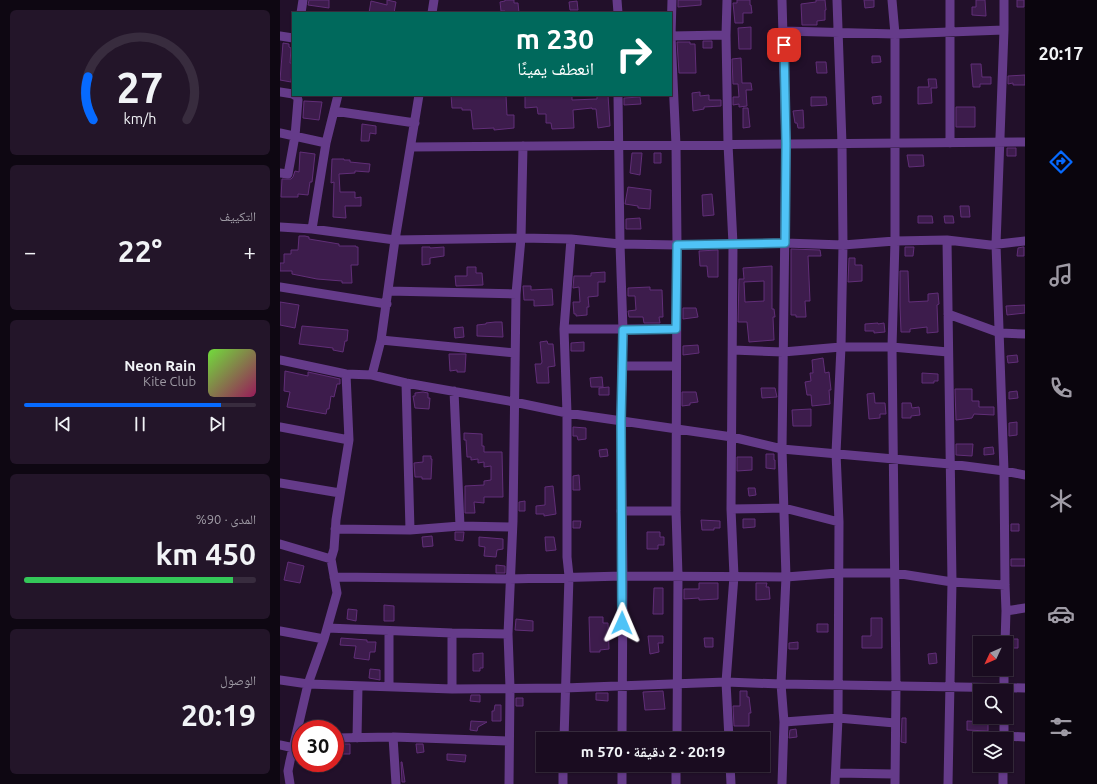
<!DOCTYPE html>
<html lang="ar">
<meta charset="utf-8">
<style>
:root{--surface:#1a0c20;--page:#231529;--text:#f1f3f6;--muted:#9f9ba5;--line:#382c3e;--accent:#066aff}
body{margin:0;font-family:Ubuntu,"Noto Naskh Arabic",sans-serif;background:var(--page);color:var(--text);direction:rtl;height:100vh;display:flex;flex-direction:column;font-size:15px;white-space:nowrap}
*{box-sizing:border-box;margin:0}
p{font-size:13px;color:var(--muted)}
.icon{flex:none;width:22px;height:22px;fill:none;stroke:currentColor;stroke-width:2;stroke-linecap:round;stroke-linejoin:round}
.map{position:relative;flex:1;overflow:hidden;direction:ltr}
.details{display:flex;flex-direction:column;gap:10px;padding:10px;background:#0e0712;width:280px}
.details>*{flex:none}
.top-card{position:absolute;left:12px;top:12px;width:380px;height:84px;border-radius:0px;box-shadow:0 1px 3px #0004,0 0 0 1px var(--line);direction:rtl;background:#00695c;color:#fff;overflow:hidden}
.needle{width:26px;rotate:226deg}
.tools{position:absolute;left:693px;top:636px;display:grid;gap:8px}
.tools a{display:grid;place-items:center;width:40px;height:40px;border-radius:0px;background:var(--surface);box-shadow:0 1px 3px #0004,0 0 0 1px var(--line);font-size:20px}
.speed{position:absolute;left:12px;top:720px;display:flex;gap:8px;font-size:20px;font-weight:700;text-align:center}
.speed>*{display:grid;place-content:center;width:52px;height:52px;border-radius:50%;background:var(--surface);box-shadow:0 1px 3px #0004,0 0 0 1px var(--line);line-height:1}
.speed .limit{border:6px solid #d22;background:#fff;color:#111}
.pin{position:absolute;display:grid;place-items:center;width:34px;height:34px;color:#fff;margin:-17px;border-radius:8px;box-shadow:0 2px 6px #0006}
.me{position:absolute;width:44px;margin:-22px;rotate:1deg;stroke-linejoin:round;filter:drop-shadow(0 0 3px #0008)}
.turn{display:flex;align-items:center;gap:14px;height:84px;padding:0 12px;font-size:18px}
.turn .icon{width:52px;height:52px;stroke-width:2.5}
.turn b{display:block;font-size:28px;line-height:34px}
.big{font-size:30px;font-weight:700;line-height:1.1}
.details .widget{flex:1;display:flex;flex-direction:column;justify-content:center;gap:6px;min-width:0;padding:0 14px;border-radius:6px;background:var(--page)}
.details .dial{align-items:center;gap:0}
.dial svg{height:104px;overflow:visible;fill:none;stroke:var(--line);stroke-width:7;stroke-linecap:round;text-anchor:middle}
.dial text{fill:var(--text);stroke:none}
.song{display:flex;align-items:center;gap:12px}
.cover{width:48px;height:48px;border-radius:6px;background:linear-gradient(135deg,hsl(100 70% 55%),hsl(330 70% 35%))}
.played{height:4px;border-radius:2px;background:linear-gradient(90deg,var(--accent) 85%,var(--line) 85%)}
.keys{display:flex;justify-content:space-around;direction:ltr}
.heat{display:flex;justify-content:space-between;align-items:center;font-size:22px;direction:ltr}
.charge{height:6px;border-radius:3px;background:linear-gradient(90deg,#34c759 90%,var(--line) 0)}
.trip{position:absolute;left:256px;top:732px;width:234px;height:40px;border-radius:0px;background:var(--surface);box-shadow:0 1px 3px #0004,0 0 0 1px var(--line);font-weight:700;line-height:40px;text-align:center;direction:rtl}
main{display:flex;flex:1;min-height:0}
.tab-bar{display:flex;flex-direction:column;width:72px;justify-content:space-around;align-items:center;background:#0a050d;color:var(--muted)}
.tab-bar .icon{width:28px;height:28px}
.tab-bar .current{color:var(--accent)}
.tab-bar b{font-size:18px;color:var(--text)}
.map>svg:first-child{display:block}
.building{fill:#3d1c4c;stroke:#612e78;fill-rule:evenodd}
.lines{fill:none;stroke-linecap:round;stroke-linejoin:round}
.minor{stroke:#653b8a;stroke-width:9}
.route-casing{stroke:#337fa1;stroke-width:10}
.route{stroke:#4fc3f7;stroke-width:7}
</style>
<main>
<nav class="tab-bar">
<b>20:17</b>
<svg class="icon current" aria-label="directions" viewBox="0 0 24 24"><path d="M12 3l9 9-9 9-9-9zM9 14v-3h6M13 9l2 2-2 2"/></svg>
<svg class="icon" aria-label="music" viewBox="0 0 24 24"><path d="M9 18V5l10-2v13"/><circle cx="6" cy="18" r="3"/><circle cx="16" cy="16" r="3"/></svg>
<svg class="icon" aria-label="phone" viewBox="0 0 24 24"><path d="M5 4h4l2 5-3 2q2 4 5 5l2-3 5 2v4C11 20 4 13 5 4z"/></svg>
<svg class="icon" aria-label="climate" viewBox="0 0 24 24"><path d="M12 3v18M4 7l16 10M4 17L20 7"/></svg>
<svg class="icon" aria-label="car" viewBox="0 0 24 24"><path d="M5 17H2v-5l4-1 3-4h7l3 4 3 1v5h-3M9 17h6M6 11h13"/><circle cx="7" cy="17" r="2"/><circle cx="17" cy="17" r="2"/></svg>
<svg class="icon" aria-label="filters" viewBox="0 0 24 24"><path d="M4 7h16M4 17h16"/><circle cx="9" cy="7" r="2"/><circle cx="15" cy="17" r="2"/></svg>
</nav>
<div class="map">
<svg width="745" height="784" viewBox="0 0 745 784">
<rect width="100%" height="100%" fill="#22102a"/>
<path class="building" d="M29 0H49V8L28 5Z
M107 0 116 2 114 13H89L91 1 107 5Z
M225 0H234V3H238L239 13H226L225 11H221L220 2 225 1Z
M398 0H421V5L398 7Z
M457 0H470V5H471L472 13H463V23H455L453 3H457Z
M536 0H545L546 10H545V20L537 21V25H522L521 4 536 2Z
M584 0H594V7L585 8Z
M696 0H705L706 16 692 15V7H696Z
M737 0H744V7H737Z
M297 1 298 10H290L289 2Z
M471 27V49H459L458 28Z
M423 41H432V48H423Z
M397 42H410V44H415L416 73H399Z
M3 43 9 44V47L11 48 10 63H13L11 82 0 80Z
M592 56H600L601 62 592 63Z
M461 58 462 83H471L472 90H466L467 106 459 107V104L453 105V97H459L458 84H453L452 59Z
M536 62H546L547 73H537Z
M691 64H701L702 77H711V84H700V87H693Z
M745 75V85H733V83L728 84V76Z
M648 79H656L657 88H651L652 103 638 104V87H649Z
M420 92V96L429 95V100H441V106L424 107V109L413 111 412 93Z
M171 95H226L227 115H234V128L214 130V128L193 129 191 110H182V108H172Z
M245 95H292V100L317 99V95H328L330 126 318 128 316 109H312V108L293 110 294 128 272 129 271 123H266V114H258L257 107 245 108Z
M601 96V103L593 104 592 97Z
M360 97 361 104 344 105V98Z
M531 97H546L547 105 531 106Z
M24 101 42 102 39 120 23 118Z
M676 107H695V127H676Z
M463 108H468L470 127 463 128Z
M523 110 524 128H518L517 123H515L513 111Z
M82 124 96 126V134L90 133 89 141H81Z
M727 148H736V156H727Z
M20 152 35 154 32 182H30L28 195 18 194V197H1L2 179H11L13 177 15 171 19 172Z
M352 153H362L360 175 350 173Z
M374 153H381V163H374Z
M627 155H643L644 166 629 167Z
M52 159H64V160H70V162L90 164 89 172 75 171V173L59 174 60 192H75V198L81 197V206H65L66 218 53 217 54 182 51 183Z
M348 187 371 190 370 209 358 208V206L345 204Z
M432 194 434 215 423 216 422 195Z
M680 206H689L690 217H681Z
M638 216H652L653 223H638Z
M664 216H673L674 223H665Z
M360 218 361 229H346V219Z
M19 236H25L29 237V239L59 244V246H76V247H78V265H71L72 283H62V281L37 279 12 274V271H0V263H4V254H11V250H18Z
M142 247H150V248L164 247V256L150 258V264L142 265Z
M625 247H634L633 256H625Z
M743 247H744V256H737L738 248Z
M511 249 540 250 541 256H528L530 301H525L526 317H516V315H511Z
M438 250V277H428L427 266H420L419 251Z
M569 258H575V265H582V281L568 282Z
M492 266V309H494L495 317H493L494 340 469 342 467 322H458L459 279H464L463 268ZM484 281V301L465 302 464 282Z
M187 267H196V273H202L203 285 176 286 175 276H187Z
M620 271H628L629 302 648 301V294L658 293 659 304 657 305 658 332 647 333V327L630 329V332H621L620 306Z
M325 272V282H318V296L308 297 309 307H307V315L296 316V314H294L293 302H300L299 287 293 288 294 276H311V273Z
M243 286H251V290L272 289 273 305 254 306V300H244Z
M370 287V290H382L383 317H379L380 323H364L363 317H349L348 311 356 310 355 296H348V288Z
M0 302 19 305 15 328 0 325Z
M745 305V313L727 315 726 306Z
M403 308H416L418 317 403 319Z
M215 322H222L223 337 197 336V325L206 324V323Z
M598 323V324L604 323 605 332 594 333V331H585V324Z
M22 326 68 330 67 341H65L63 352 53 350V348L19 344Z
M183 327 184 337 175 338 174 328Z
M267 341 268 344H273L275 366 268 367 269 383H257L255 364H261L262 362 260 342Z
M304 342V351H291V343Z
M418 345 419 353 403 355V346Z
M169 354H186L185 372H177V370L170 371Z
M737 355 738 362 728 363 727 356Z
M543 358 545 373 549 372 551 390H549L550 404 532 406 531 395H527L525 382 531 381 530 373H533L532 360Z
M5 371 28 376V372L60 379V384H57L54 397 51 396 49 409H47L46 414 7 407 10 392 4 391Z
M642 373 658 374V381H654V383H642Z
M322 377 323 387H311L310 378Z
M329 387V395H319V388Z
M481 388H495L497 397 482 398Z
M675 389H692V401H699V407H714V415L694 414 692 418 676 420Z
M737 391 738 398 729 399V392Z
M143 392 148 393V398H150L149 409 135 408 133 396H135V393Z
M402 392H416L418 402 410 403V405L402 406Z
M594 393 595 403H605L606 414H600V418L589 419 587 394Z
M622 403H631L632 408 639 407 640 415 631 416V418H622Z
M531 409V426H513L512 410Z
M737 422V435L729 436V423Z
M293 427 306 428V439L298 440 297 436H293Z
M184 433 202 434V446H204V452H222L223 497H204V503L194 502 195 513H185V486L204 485V481L211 480V466L204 467V462L198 463V459L191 460V457H187L186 440H184Z
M676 444H693L692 456 676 455Z
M713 447 714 454 704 455V448Z
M327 449 328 456 320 457 319 450Z
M486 454H494V460H495V469L486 468Z
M143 456H151V459H152L151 479H142V477H135L134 463 143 462Z
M457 457H472V470L457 471Z
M299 475 300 490H293V476Z
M273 486 276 514 264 516V514H256V506L265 505V487Z
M468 488H475L476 495 469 496Z
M245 501V511H239V502Z
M463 519H475V527L463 528Z
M421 520 440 521V528H434V530H422Z
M293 521H301L300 528H293Z
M731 524H739V531H731Z
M175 532H184L183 541 175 540Z
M367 532H380V537H384V545H378V549H367Z
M152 536 153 546 143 547 142 537Z
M199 537 223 539V549L217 550 216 557 204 556 205 547 199 546Z
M265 537H274L276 550 266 551Z
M731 559H745V566H731Z
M8 562 24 566 20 583 4 580Z
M216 565 225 566V573H216Z
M419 583H438V599L419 600V598L404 599V589H419Z
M476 583H487L486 587H489L490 599 476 600Z
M374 588H383V614H373Z
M104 605 114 606V621H104Z
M68 609 77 610 76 621 67 619Z
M309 617H323V623H328L329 649 320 650V652H310Z
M591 618H602V648H582V636H591Z
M236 619 253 621V631L235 630Z
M537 624H548V632H537Z
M368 636H383V643H378L379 652 370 654Z
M61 638 87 640V642H96L95 652H90L89 660 74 658 76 646 60 645Z
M424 638H433V647H425Z
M731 639H738V648H729Z
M518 642V649H509V643Z
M203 653V668H200V671H193V654Z
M656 653 657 663 649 664 648 654Z
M90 669 100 670V680L89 678Z
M383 691 385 709 365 710 363 692Z
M460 691H467V697H469L471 713H469V726H454L453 706H460Z
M316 693H328V701L316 700Z
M191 695H200V702L190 701Z
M236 698H243V706H236Z
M215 705H221V721H212V711H214Z
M622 718H626V743L621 742Z
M191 721 207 722 198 727 197 731 190 730Z
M687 721 708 722V731L687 730Z
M516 729 517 737 509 738 510 730Z
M58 744H70V754H62V749H58Z
M136 744H143L144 752 137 753Z
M167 754 186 755 185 762 167 760Z
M121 762H122L125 782H122Z"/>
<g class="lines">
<path class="minor" d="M337 0 338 13
M392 0 391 36 396 145 397 245 396 511 398 576 397 739
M447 0 446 35 448 144 453 244 451 509 454 576 446 682 449 739
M502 0 506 144 502 449 506 577 501 684 504 722 502 784
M612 0 615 34V241L612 347 616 686 615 784
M724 0V30L716 244 724 471 725 585 726 611 725 643
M21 13 23 0
M152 13 154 0
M503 31 615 34 724 30
M0 36 13 38
M391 36 446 35
M0 92 13 94
M338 95 340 244 343 330 341 421 343 576 342 739
M54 111 135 123
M0 133 46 143
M670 143V0
M131 147 745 142
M0 173 8 174 15 136 18 100 17 96 14 95
M0 227 32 229 115 240 241 238 291 239 340 244 397 245 505 243 563 245 615 241 667 240 710 245 745 241
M32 229 46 143 58 95
M667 240 672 582 668 784
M0 287 107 304
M108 291 236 294
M668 314 720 333 745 334
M284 329H396
M101 340 235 353
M453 350 503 352 561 347H612L668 352
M0 360 66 374 92 375 126 383 234 402 287 413 452 437 502 449 670 464 724 471 745 475
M342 366H396
M92 375 101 340 115 240 139 95
M126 383 130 530
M174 391 180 526
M0 427 69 440
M0 483 60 493
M451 509 504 508 559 522
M341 511H396
M55 529 130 530 180 526 232 527
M0 544 51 559
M54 577 230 579 343 576 506 577 558 573H615L672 582 725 585
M726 611 745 608
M47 628 172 633 228 634
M0 631 44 639
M172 633V689
M0 680 28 684 172 689 284 688 446 682 501 684 745 688
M109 686V631
M724 691V669
M504 722 558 718 615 723
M724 736 745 737
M113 737 116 784
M55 738 113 737 228 741
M77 738 78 686
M284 739 289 576 287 557V413L284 329 291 239
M724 739V717
M0 745 14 748
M342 765V784
M450 765 451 784
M556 773 614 774
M10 784 8 771 10 761 28 684 44 639 57 593 51 559 54 549 56 520 69 440 66 374
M229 784 230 688 228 634 233 521 236 294 241 238 243 146
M283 784V765
M396 784V765
M555 784 558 718 559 522 556 453 561 347 563 245 562 144 557 0
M723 784V765"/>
</g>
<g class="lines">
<defs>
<path id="route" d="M342 623 341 421 343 330 396 329 397 245 505 243 506 144 504 45"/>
</defs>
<use href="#route" class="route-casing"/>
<use href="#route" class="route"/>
</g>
</svg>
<div class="tools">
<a><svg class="needle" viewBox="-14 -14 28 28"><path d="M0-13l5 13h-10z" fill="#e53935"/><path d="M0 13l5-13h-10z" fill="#9f9ba5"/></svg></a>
<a><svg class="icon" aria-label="search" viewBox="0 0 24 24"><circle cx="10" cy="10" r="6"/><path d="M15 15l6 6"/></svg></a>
<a><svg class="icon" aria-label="layers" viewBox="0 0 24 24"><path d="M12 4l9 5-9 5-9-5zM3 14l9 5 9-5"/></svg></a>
</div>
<div class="speed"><div class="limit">30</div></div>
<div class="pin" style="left:504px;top:45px;background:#d93025"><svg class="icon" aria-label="arrive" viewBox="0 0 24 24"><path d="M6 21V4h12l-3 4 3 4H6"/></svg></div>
<svg class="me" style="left:342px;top:623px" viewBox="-20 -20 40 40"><path d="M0-17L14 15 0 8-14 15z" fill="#4fc3f7" stroke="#fff" stroke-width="4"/></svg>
<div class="trip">20:19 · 2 دقيقة · 570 m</div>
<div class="top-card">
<div class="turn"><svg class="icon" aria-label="right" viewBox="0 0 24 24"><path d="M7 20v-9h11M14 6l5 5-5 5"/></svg><div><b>230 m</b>انعطف يمينًا</div></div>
</div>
</div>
<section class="details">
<div class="widget dial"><svg viewBox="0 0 100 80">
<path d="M14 69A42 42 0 1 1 86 69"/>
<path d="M14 69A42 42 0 0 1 10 36" stroke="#066aff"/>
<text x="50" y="56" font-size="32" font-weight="700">27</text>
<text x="50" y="72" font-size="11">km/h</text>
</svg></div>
<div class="widget"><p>التكييف</p>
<div class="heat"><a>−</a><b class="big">22°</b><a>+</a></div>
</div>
<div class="widget">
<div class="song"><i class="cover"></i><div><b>Neon Rain</b><p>Kite Club</p></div></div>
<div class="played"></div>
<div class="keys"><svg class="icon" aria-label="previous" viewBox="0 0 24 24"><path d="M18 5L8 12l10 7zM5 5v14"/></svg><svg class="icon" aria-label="pause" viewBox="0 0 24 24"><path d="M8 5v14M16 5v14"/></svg><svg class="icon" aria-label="next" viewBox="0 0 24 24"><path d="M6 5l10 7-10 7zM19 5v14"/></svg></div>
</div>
<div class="widget"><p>المدى · 90%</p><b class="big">450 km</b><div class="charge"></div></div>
<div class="widget"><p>الوصول</p><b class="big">20:19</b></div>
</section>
</main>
